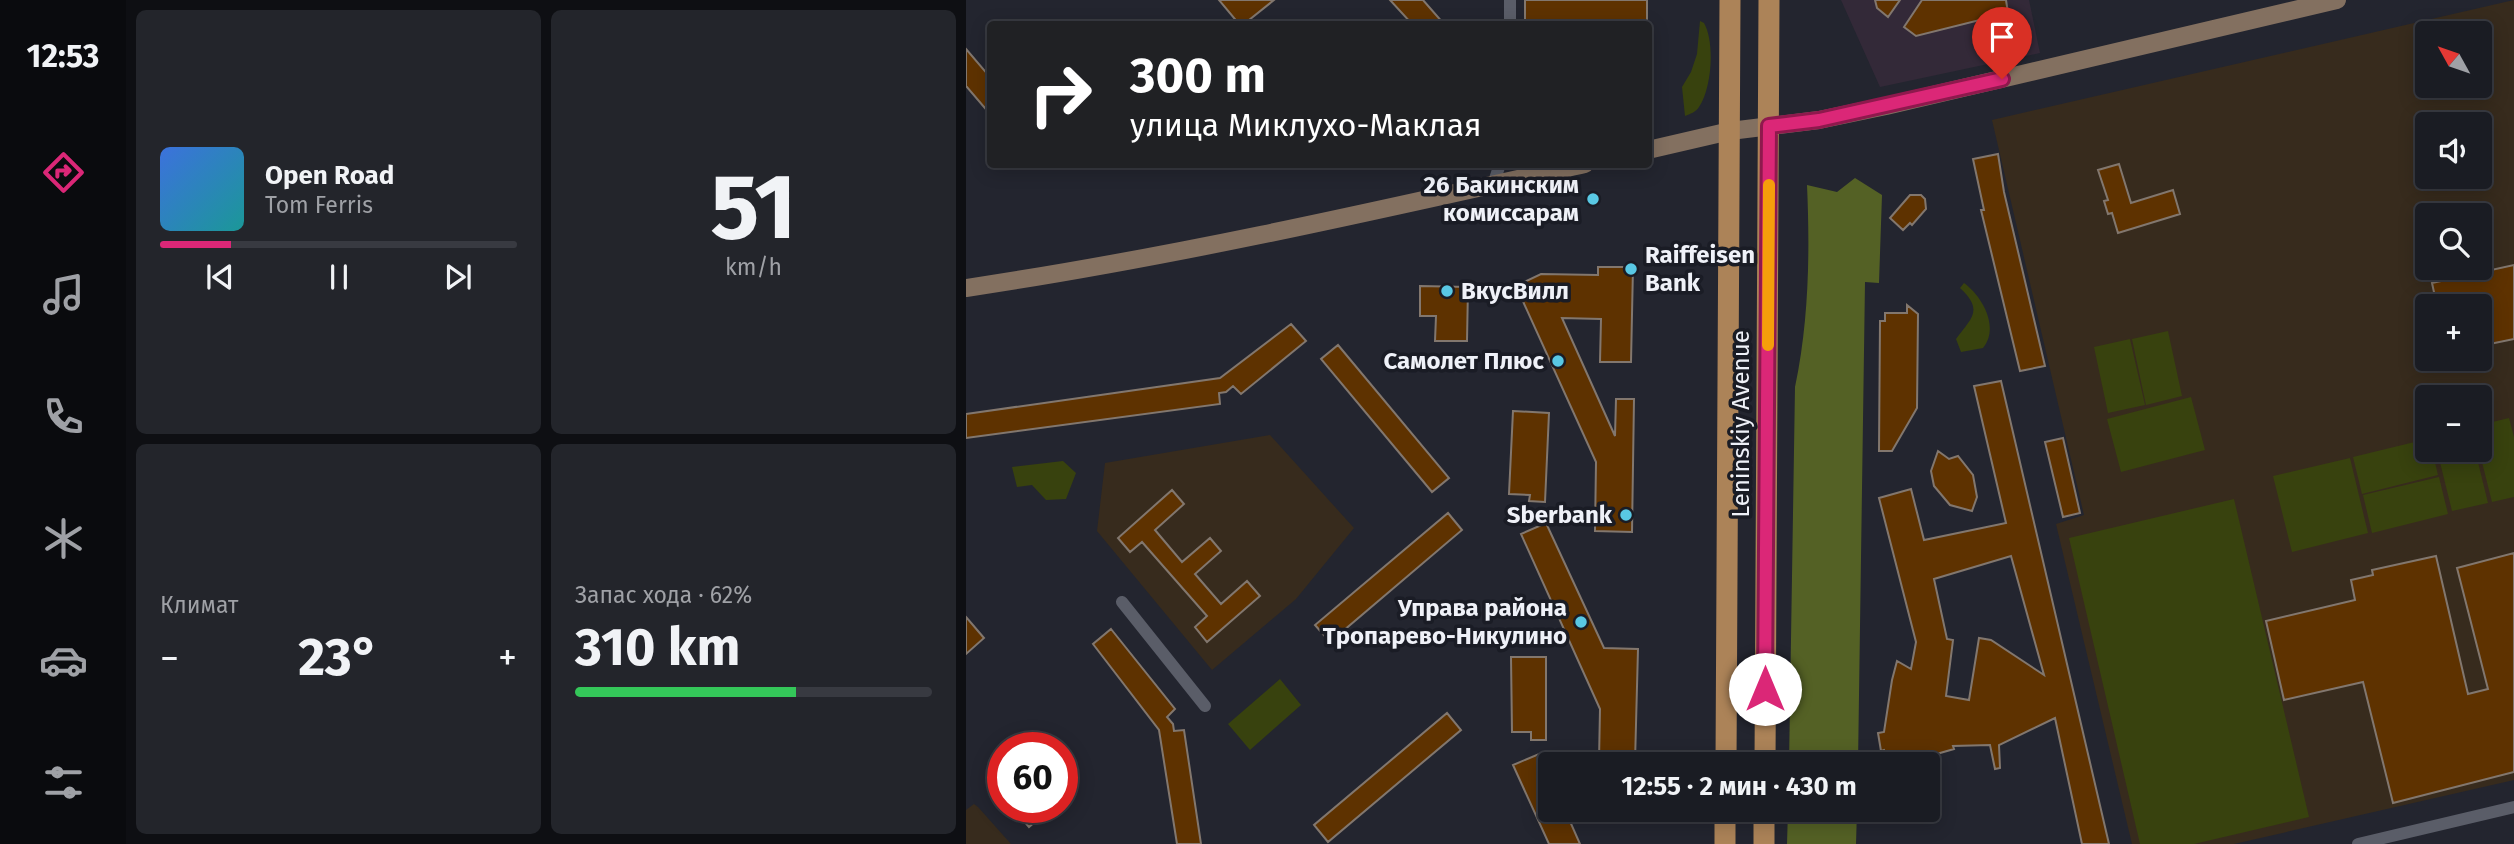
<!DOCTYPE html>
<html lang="ru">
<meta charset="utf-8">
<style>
:root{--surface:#1a1c23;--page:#23252b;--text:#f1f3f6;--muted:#9fa1a6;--line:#383a41;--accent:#db2777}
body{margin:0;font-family:"Fira Sans",sans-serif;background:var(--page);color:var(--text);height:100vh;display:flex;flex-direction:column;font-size:26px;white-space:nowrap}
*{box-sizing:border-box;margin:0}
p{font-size:23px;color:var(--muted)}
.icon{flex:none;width:38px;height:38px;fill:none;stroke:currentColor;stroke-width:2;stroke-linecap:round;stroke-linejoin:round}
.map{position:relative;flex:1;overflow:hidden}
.drawer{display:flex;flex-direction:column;gap:10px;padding:10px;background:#0e0f13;width:840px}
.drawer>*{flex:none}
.hud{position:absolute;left:21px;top:21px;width:665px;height:147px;border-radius:7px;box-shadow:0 4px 18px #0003,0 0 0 2px var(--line);background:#202124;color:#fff;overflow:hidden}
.needle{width:46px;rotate:310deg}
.buttons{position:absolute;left:1449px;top:21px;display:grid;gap:14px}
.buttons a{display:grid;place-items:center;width:77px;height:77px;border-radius:7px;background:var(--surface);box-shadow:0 4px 18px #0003,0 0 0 2px var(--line);font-size:35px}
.speed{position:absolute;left:21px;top:732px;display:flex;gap:14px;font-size:35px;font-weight:700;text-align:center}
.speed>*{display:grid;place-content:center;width:91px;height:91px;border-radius:50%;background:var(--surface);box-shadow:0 4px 18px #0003,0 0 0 2px var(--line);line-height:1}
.speed .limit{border:10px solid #d22;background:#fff;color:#111}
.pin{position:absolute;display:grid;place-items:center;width:60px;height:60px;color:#fff;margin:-72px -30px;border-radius:50% 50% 50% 0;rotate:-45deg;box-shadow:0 0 7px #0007}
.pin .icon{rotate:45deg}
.me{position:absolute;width:77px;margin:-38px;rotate:0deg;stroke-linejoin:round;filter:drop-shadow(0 0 5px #0008)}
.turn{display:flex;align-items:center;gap:24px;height:147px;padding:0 28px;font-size:32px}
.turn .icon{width:91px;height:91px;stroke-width:2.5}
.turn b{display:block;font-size:49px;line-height:60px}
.big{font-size:52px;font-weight:700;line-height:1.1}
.drawer .widget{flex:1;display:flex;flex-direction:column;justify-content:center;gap:10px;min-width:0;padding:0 24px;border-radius:10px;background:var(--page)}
.drawer .dial{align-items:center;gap:0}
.dial b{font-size:91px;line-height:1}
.song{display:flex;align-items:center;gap:21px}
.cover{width:84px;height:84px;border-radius:10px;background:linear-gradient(135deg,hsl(220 70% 55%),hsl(180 70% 35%))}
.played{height:7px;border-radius:4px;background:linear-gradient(90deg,var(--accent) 20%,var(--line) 20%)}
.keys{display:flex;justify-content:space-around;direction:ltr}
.heat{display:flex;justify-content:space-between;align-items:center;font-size:38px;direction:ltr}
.charge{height:10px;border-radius:5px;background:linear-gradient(90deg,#34c759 62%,var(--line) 0)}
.drawer .tiles{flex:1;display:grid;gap:10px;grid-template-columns:repeat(2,1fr)}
.trip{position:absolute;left:572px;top:752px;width:402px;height:70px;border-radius:7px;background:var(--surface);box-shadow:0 4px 18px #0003,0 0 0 2px var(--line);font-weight:700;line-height:70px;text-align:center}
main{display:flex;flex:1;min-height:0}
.tab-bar{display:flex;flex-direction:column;width:126px;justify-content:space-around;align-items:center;background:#0a0b0e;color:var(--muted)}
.tab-bar .icon{width:49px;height:49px}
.tab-bar .current{color:var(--accent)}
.tab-bar b{font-size:32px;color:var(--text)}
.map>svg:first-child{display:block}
.commercial{fill:#332938}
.education{fill:#372b1d;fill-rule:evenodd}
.green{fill:#38420e}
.forest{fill:#546125}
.building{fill:#5e3200;stroke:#82776e;stroke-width:2;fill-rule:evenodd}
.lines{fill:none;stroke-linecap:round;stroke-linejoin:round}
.street{stroke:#5a5d68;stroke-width:12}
.secondary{stroke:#837060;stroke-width:18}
.primary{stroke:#ac8358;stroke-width:21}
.route-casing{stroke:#8e194d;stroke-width:18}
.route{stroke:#db2777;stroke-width:12}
.slow{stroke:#f59e0b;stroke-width:12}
.poi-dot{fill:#59c8e4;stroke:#1a1c25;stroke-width:2.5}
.labels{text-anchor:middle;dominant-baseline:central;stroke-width:7;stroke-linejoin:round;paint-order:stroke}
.poi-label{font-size:24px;font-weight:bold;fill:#eff1f8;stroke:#1a1c25;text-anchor:end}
.street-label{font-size:24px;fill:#eff1f8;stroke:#1a1c25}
</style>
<main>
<nav class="tab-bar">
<b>12:53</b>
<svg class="icon current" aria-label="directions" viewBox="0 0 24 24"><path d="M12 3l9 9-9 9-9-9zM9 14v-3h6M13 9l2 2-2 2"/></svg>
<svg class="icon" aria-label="music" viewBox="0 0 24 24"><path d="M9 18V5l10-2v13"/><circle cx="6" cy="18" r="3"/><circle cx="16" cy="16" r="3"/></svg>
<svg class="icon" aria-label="phone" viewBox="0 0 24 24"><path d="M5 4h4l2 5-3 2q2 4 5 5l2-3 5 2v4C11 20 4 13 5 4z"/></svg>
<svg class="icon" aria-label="climate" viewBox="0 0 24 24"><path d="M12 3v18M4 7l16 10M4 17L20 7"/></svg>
<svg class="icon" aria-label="car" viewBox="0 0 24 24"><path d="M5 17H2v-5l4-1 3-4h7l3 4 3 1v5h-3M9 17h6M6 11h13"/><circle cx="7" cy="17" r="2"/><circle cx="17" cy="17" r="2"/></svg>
<svg class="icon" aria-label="filters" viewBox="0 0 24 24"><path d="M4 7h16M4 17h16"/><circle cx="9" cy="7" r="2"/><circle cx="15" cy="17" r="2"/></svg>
</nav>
<section class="drawer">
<div class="tiles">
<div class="widget">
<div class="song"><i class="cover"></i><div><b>Open Road</b><p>Tom Ferris</p></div></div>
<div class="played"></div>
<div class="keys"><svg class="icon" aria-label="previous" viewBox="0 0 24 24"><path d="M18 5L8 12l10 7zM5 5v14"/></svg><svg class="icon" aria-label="pause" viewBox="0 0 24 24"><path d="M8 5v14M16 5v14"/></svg><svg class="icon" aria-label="next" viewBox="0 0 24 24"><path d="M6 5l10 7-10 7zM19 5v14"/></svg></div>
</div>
<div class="widget dial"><b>51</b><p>km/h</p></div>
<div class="widget"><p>Климат</p>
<div class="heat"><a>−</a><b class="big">23°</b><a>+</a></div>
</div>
<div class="widget"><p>Запас хода · 62%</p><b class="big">310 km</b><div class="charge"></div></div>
</div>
</section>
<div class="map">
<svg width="1548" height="844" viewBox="0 0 1548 844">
<rect width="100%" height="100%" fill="#23252f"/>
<path class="commercial" d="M875 0H1063L1074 53 914 87Z"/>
<path class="education" d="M1548 0V780L1268 844H1166L1090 524 1118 515 1026 120ZM1461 33H1514V86H1461ZM1461 124H1514V177H1461ZM1461 215H1514V268H1461ZM1461 306H1514V359H1461ZM1461 397H1514V450H1461Z
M304 435 388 528 330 599 246 670 131 531 139 463Z
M8 804 12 807 45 844H0V810Z"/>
<path class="green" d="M734 21 738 23C749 42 746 88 733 107 730 112 724 114 719 116L716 87 725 72 731 54Z
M998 283C1016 296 1034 327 1017 348L995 352 990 339C1004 319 1019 311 994 288Z
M1202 331 1216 396 1180 405 1166 339Z
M1164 339 1179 405 1142 413 1128 347Z
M1225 397 1239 450 1155 472 1141 419Z
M1543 418 1548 437V497L1526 502 1513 450 1514 425Z
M1461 439V450H1466L1472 475 1396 494 1387 457Z
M1471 450H1509L1522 503 1486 511Z
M1384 458 1402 533 1326 552 1307 476Z
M97 461 110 473 100 499 80 500 66 485 51 487 46 467Z
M1473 477 1482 514 1406 533 1397 495Z
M1268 499 1343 817 1228 844H1174L1103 538Z
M314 679 335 705 284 750 262 724Z"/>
<path class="forest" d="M889 178 916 195 913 283 899 282 892 765H823L829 387C843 321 844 252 841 185L871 192Z
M822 810H891L890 844H821Z"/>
<path class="building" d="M253 0H308L278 24H273Z
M424 0H457L478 24H446Z
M559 0H681V24H559Z
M909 0H934L922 17 911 8Z
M956 0H1040L1042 13 950 36 938 27Z
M0 49 24 77V114L0 86Z
M1032 154 1038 192 1079 366 1054 371 1015 210H1018L1007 159Z
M1153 164 1165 203 1207 190 1214 214 1152 233 1146 213 1142 214 1138 201 1142 200 1132 170Z
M944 195H955L959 199 960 209 946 225 944 223 937 230 924 218Z
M1548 265V339L1514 346V306H1471L1466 283Z
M632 267H667L665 362H634L635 319 596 318 649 436 650 399H668L666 532 629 531 630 462 550 286 575 274 632 275Z
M454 286 502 287 501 341H469L470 316H454Z
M941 305 952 314 951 408 926 451H913L914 321H919V313H941Z
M325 324 340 341 275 394 267 386 260 392 253 393 254 404 0 438V414L254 378Z
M372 345 483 478 466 492 355 359Z
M1035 381 1143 844H1116L1089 718 1033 745 1034 768 1029 769 1024 745 987 746 988 749 960 757 962 765H927L933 754 919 755 918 750 915 751 912 733 918 732 926 680 931 661 945 669 950 642 913 498 945 489 958 540 1040 523 1008 386ZM1045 556 1078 675 1025 640 1013 638 1003 700 980 696 987 640 981 639 968 579Z
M547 411 583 413 579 502 563 501 564 495 543 494Z
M1097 438 1114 513 1097 517 1079 442Z
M972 451 983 459 992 456 1007 475 1011 497 1006 511 984 505 968 486 965 471Z
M206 490 218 504 189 530 216 562 244 538 255 551 229 574 255 604 281 581 294 596 241 642 229 627 241 616 176 542 164 552 152 538Z
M482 513 496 530 364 642 349 625Z
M580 523 638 648 672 649 669 762 633 761 634 709 555 534Z
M1548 553V772L1427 803 1397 682 1318 700 1300 621 1389 600 1385 580 1407 575 1406 570 1470 556 1502 694 1522 689 1491 568Z
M0 617 18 638 0 654Z
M145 629 209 709 201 717 207 724 208 731 218 730 235 844H211L193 730 127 644Z
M545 657H580V740H565V732H546Z
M481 713 495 730 362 842 348 825Z
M573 754 584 779V810H599L614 844H583L547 765Z
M46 807H70L77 815 63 827Z"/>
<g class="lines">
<path class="street" d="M544 24V0
M527 185 534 164
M156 602 239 706
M1392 844 1548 807"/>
<path class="secondary" d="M682 150 764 131 853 120 920 106 1371 0
M0 288C208 257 414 210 619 164"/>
<path class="primary" d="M760 765 764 0
M799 765 803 0
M759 844V810
M798 844V810"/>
</g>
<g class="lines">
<defs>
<path id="route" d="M799 689 803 126 853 120 1036 79"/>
</defs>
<use href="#route" class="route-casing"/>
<use href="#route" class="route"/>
<path class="slow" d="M802 345 803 185"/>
</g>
<g class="poi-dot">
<circle cx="627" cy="199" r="7"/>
<circle cx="665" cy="269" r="7"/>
<circle cx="481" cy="291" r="7"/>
<circle cx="592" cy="361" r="7"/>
<circle cx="660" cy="515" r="7"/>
<circle cx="615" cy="622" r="7"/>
</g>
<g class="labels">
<g class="poi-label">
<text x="613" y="185">26 Бакинским<tspan x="613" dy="28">комиссарам</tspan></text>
<text x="679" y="255" text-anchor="start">Raiffeisen<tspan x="679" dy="28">Bank</tspan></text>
<text x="495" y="291" text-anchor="start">ВкусВилл</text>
<text x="578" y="361">Самолет Плюс</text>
<text x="646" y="515">Sberbank</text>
<text x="601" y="608">Управа района<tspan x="601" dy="28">Тропарево-Никулино</tspan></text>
</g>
<g class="street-label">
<text transform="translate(775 424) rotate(-90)">Leninskiy Avenue</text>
</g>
</g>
</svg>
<div class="buttons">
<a><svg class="needle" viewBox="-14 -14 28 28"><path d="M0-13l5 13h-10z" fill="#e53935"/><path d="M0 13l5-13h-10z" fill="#9fa1a6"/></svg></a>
<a><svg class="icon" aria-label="sound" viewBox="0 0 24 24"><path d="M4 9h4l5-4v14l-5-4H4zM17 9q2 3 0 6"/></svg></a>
<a><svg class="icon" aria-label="search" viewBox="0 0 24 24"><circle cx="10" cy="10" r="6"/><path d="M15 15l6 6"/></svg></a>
<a>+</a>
<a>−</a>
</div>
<div class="speed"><div class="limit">60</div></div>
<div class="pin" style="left:1036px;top:79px;background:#d93025"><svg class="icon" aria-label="arrive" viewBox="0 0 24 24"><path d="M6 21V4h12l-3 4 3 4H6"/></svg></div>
<svg class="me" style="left:799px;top:689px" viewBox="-20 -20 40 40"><circle r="19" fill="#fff"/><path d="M0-13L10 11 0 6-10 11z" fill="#db2777"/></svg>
<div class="trip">12:55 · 2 мин · 430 m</div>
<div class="hud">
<div class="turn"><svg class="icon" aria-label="right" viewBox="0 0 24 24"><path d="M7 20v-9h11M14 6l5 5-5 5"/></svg><div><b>300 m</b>улица Миклухо-Маклая</div></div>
</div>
</div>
</main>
